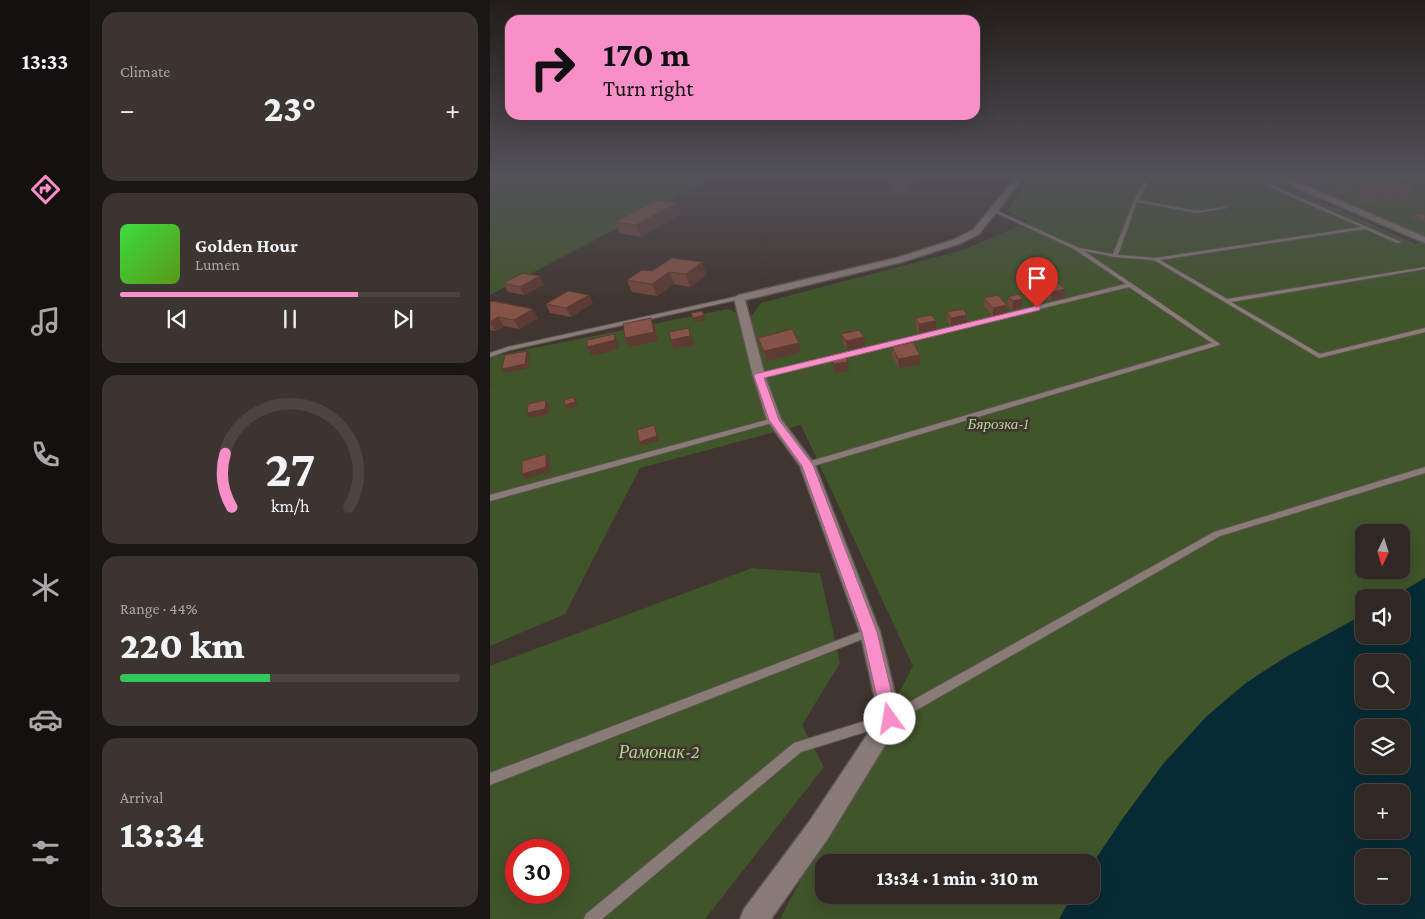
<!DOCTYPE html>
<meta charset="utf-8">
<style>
:root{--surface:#302824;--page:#3c3431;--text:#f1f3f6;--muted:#a8a6a6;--line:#4b4441;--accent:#f98fc9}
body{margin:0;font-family:"Crimson Pro",serif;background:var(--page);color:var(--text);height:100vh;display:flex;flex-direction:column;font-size:19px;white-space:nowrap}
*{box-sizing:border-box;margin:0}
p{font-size:16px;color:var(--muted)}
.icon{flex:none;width:28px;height:28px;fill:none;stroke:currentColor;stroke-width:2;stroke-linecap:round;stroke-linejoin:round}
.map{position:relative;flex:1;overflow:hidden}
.drawer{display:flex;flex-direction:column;gap:12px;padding:12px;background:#1a1614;width:400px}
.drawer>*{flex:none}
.guide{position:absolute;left:15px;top:15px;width:475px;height:105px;border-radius:15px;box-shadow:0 5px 20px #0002,0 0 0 1px var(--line);background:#f98fc9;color:#111;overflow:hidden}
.needle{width:32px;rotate:184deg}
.buttons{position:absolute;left:865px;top:524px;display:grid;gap:10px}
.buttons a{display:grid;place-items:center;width:55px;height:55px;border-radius:10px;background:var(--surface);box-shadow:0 5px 20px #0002,0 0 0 1px var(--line);font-size:25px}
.speed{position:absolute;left:15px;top:839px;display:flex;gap:10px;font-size:25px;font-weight:700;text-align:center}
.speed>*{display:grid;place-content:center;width:65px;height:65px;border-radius:50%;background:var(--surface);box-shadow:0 5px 20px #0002,0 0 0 1px var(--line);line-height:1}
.speed .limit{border:8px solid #d22;background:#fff;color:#111}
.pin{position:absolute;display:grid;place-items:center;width:42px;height:42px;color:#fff;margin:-51px -21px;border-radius:50% 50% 50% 0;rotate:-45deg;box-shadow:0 0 5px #0007}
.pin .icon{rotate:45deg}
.me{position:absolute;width:55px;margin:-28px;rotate:347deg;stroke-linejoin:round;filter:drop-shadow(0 0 4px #0008)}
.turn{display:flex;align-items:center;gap:18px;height:105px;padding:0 15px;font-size:22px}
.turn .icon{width:65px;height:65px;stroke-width:2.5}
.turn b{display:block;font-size:35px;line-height:42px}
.big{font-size:38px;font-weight:800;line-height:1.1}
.drawer .card{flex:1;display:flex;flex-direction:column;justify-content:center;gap:8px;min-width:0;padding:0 18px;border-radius:15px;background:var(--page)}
.drawer .dial{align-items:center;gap:0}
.dial svg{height:130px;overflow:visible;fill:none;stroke:var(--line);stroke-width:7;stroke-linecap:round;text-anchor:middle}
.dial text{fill:var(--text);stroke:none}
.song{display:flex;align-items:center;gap:15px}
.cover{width:60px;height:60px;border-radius:8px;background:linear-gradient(135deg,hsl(120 70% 55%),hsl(90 70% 35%))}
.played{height:5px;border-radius:2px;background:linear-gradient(90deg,var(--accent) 70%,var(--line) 70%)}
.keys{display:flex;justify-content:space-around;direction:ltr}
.heat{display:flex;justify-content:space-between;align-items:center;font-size:28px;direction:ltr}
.charge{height:8px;border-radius:4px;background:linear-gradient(90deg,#34c759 44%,var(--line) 0)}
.trip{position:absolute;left:325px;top:854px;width:285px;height:50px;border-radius:15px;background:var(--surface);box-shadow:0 5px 20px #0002,0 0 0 1px var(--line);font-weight:800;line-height:50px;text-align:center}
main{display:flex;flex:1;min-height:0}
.tab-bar{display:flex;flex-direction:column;width:90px;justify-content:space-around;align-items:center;background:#13100e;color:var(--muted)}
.tab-bar .icon{width:35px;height:35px}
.tab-bar .active{color:var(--accent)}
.tab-bar b{font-size:22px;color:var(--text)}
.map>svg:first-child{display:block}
.green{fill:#40552a;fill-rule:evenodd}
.water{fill:#072b34;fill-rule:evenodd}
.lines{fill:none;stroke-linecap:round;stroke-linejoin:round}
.lane-casing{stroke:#5d5451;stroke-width:2}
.street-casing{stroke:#5d5451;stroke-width:3}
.lane{fill:#897c77;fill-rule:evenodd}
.street{fill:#897c77;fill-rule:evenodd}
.wall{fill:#72473d}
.shaded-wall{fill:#5d3a32}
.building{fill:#855347;stroke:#5d3a32}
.route{fill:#f98fc9;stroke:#a25d83}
.labels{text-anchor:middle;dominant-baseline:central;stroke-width:5;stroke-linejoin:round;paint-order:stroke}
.park-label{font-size:15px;font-style:italic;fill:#b3d690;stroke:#403530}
.near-park-label{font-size:18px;font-style:italic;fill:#b3d690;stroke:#403530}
</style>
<main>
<nav class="tab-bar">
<b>13:33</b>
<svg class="icon active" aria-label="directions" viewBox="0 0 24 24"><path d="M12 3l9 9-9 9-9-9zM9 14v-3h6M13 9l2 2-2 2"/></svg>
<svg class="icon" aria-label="music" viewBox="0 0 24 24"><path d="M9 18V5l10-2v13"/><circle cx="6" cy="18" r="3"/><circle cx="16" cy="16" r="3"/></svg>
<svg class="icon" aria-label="phone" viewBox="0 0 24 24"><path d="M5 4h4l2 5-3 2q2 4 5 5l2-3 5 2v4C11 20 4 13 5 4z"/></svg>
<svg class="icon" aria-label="climate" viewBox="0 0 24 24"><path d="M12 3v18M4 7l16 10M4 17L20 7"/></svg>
<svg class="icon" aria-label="car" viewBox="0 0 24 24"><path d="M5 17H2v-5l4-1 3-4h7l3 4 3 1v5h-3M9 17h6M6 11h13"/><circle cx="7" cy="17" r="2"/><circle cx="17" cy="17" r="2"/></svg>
<svg class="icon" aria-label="filters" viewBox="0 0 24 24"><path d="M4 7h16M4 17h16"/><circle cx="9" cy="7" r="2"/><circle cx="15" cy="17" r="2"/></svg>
</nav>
<section class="drawer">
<div class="card"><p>Climate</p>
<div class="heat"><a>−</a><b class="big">23°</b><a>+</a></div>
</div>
<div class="card">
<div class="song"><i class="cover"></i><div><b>Golden Hour</b><p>Lumen</p></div></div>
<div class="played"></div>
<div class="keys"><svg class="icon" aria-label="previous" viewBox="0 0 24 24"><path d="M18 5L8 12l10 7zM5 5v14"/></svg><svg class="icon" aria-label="pause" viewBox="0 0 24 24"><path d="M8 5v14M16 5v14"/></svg><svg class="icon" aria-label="next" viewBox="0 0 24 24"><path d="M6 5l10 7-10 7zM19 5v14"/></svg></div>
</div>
<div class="card dial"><svg viewBox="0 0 100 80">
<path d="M14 69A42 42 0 1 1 86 69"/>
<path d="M14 69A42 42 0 0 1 10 36" stroke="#f98fc9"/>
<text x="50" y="56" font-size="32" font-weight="700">27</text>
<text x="50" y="72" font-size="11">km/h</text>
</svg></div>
<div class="card"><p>Range · 44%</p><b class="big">220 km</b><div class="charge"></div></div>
<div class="card"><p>Arrival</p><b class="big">13:34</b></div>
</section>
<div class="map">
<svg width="935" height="919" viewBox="0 0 935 919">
<rect width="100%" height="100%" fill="#403530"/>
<path class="green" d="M0 176H221L225 177 0 295Z
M541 176H749L789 182 926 244 935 239V578L903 597 874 598V614C835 638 791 656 755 684 691 733 646 800 601 866V862H334V895H583L569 919H290L423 666 311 425 150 468 75 614 0 646V357L238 309 259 319 271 303 473 250 538 222 517 211ZM874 532H911V570H874Z
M791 176H931L935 178V237L798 177Z
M262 568 330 573 350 663 312 725 334 767 215 919H0V666ZM26 850H69V892H26Z"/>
<path class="water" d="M935 578V919H569L583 895H601V866L633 818 673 764 716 717 756 683 798 656 874 614V635H911V598L903 597ZM911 662V700H874V662ZM874 728H911V765H874ZM874 792H911V830H874ZM874 858H911V895H874Z"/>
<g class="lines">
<defs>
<path id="lane" d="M658 176H662L648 200 707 211 735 207 737 208 707 213 647 202 628 255 665 258 871 227 775 185 740 176H745L777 183 911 242 907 243 875 229 670 260 737 299 935 267V269L741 302 830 354 935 328V332L829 358 664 260 625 257 594 251 730 344 729 345 320 467H314L313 465 314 463 722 343 639 287 269 378 266 376 269 374 636 284 584 249 500 210 503 209 589 248 623 254 644 201Z
M924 177 925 179 795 181 793 180 795 179Z
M249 296 252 298 251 299 20 350 0 357V353L18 347Z
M284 418 287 420 286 422 0 501V495Z
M935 467V473L730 536 404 723 311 752 112 919H94L96 914 304 743 398 714 724 532Z
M380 628 383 629 385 632 383 635 0 785V773Z"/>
<path id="street" d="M527 176H535L489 234 469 244 412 262 255 300 275 376 291 419 325 465 390 632 411 719 337 840 281 919H250L254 909 319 822 389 717 370 632 310 466 277 420 263 376 244 298 249 295 406 258 463 240 483 230Z
M766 176 798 178 935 237V243L793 182 769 178Z"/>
</defs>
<use href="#lane" class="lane-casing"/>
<use href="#street" class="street-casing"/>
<use href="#lane" class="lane"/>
<use href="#street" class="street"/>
</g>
<path class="wall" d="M238 176H258L252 179 238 177Z
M404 176H436L431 180 404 177Z
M422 179 423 186 416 193 401 191V184Z
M822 181 835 185 833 188 826 189 820 185Z
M875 183 903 187 900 194H886L888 195 884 202H872L869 199 872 192H875L872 190Z
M906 183 925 187 922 194H914L920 197 918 201H912L906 197 908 194 902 190Z
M846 186 861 189 859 193H848L845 190Z
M892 194 904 198 903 201H896L890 198Z
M925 214H935V222H929L923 218Z
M190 215 151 237 129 233 125 222Z
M212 262 216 275 200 287 184 284 167 296 142 292 137 280 162 271Z
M49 276 54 285 34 295 18 292 13 283Z
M554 285 574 298 561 301 553 293Z
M518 297 532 307 522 310 517 305Z
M494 298 517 305 516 313 503 316 494 307Z
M0 302 48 318 29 329 14 326 5 331 0 330Z
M103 303 81 317 60 313 56 304Z
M457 312 477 323 461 326 457 321Z
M425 318 446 330 429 333 426 327Z
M351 334 375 346 357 350 353 343Z
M268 338 311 352 277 361 271 347Z
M402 347 430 364 409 369 402 356Z"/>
<path class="shaded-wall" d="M251 176H258L252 179Z
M431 176H436L431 180Z
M422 179 423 186 416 193V186Z
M187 203 190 215 151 237 146 225Z
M212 262 216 275 200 287 196 274Z
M179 272 184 284 167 296 162 284Z
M49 276 54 285 34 295 30 287Z
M575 289 574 298 561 301 562 292Z
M99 295 103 303 81 317 76 308Z
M533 299 532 307 522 310 523 301Z
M517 305 516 313 503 316V308Z
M43 309 48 318 29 329 24 320Z
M214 315 215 320 205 322 203 318Z
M477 315V323L461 326V318Z
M8 317 14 326 5 331 0 322Z
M161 318 165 327 168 341 139 347 135 338Z
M446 321V330L429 333V324Z
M199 328 204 345 184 349 181 340Z
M124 334 128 343 129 349 102 356 97 347Z
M374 337 375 346 357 350 356 341Z
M309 343 311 352 277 361 274 351Z
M37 351 40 355 38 368 15 373 12 369Z
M430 355V364L409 369 408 359Z
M358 362 359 371 345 373 343 364Z
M0 377 2 386 0 387Z
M84 397 87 402 88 406 78 409 75 405Z
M56 400 59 405 58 414 40 418 37 413Z
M164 425 166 430 169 441 151 446 149 442Z
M56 454 59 459 60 472 35 479 32 474Z"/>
<path class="building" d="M407 178 422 179 416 186 401 184Z
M822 181H828L835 185H828Z
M896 182 903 187H882L875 183Z
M906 183H918L925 187H913Z
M859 185 861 189H850L846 186Z
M872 192H884L888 195H876Z
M892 194H898L904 198H898Z
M908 194H913L920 197H914Z
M166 200 187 203 146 225 125 222Z
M925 214H935V219H931Z
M182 258 212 262 196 274 179 272 162 284 137 280 152 270 162 271Z
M33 273 49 276 30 287 13 283Z
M567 282 575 289 562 292 554 285Z
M78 291 99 295 76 308 56 304Z
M528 294 533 299 523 301 518 297Z
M508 295 517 305 503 308 494 298Z
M3 301 43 309 24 320 8 317 0 322V302Z
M473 309 477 315 461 318 457 312Z
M212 311 214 315 203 318 201 313Z
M442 315 446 321 429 324 425 318Z
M161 318 164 332 135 338 133 324Z
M199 328 200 336 181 340 179 332Z
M302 329 309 343 274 351 268 338Z
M369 330 374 337 356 341 351 334Z
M124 334 125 340 97 347V340Z
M423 342 430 355 408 359 402 347Z
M37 351 35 364 12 369 15 355Z
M356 355 358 362 343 364 342 357Z
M84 397 85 402 75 405 74 400Z
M56 400 55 409 37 413 38 404Z
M164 425 167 436 149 442 147 430Z
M56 454V467L32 474V461Z"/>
<linearGradient id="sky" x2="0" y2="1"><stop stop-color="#231d1a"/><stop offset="0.58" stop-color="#535159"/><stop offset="1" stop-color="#535159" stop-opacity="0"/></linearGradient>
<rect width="935" height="304" fill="url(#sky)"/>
<path class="route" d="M547 306H550V310L274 378 289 420 323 465 387 632 408 719 406 725 400 727 394 725 392 719 372 632 312 466 279 420 264 376 265 374Z"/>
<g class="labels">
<g class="park-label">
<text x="508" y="424">Бярозка-1</text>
</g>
<g class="near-park-label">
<text x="169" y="752">Рамонак-2</text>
</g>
</g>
</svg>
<div class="buttons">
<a><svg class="needle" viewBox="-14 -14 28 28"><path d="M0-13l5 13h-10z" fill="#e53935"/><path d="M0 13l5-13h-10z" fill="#a8a6a6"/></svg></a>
<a><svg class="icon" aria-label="sound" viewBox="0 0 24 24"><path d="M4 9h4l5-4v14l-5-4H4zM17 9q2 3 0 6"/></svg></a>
<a><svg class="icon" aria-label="search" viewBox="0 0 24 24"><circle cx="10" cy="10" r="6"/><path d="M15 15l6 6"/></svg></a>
<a><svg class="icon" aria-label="layers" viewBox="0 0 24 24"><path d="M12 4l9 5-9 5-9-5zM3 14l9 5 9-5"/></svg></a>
<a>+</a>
<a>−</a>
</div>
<div class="speed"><div class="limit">30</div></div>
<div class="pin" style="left:547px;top:308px;background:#d93025"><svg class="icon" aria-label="arrive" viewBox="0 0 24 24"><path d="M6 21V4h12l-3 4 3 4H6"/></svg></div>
<svg class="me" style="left:400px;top:719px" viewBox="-20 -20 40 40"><circle r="19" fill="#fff"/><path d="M0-13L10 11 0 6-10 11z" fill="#f98fc9"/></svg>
<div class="trip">13:34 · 1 min · 310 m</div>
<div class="guide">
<div class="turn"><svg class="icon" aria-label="right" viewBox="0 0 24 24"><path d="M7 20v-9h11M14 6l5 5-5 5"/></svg><div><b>170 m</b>Turn right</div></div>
</div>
</div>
</main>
